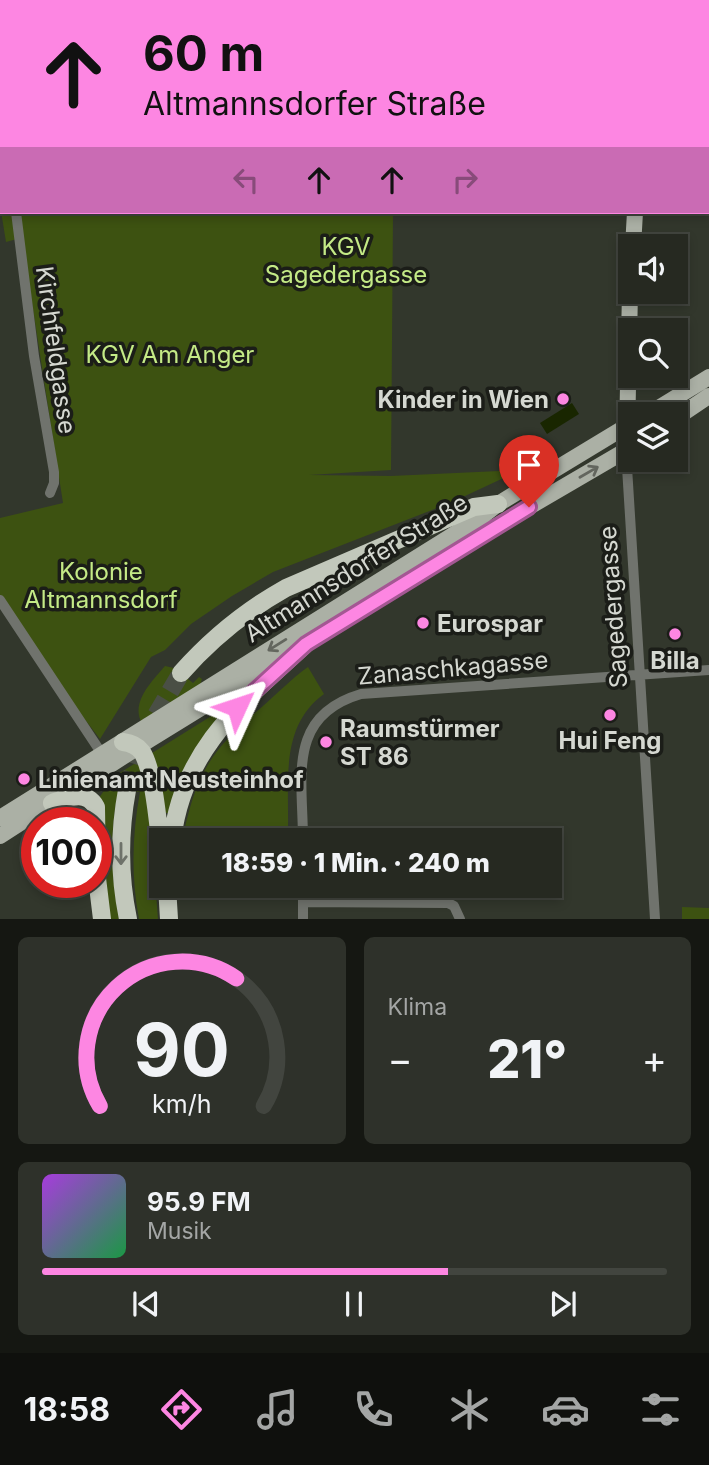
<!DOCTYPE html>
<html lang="de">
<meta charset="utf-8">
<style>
:root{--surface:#262921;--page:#2e312a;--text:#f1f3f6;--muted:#a4a6a5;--line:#42453f;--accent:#fd86e2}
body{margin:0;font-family:Inter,sans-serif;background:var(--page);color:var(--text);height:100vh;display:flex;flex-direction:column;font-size:26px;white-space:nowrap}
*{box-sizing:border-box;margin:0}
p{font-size:23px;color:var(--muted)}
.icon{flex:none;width:38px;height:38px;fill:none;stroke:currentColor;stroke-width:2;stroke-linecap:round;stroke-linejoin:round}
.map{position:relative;height:919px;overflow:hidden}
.sheet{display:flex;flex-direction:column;gap:18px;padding:18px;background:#151712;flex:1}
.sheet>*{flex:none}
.hud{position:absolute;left:0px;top:0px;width:710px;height:214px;box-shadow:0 4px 10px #0003,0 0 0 2px var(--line);background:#fd86e2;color:#111;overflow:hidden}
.buttons{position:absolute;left:618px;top:234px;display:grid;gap:14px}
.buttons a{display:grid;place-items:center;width:70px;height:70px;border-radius:0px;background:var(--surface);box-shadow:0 4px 10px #0003,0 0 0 2px var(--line);font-size:35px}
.speed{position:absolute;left:21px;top:807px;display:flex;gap:14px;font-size:35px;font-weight:700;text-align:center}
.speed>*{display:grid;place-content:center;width:91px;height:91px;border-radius:50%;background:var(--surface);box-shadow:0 4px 10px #0003,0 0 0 2px var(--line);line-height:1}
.speed .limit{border:10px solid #d22;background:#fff;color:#111}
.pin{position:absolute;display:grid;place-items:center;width:60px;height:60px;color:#fff;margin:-72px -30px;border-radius:50% 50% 50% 0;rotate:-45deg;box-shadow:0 0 7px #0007}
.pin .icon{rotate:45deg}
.me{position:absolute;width:77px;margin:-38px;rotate:48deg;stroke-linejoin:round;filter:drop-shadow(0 0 5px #0008)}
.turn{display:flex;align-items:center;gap:24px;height:147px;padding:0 28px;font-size:32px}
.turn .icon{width:91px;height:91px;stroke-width:2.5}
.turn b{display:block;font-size:49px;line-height:60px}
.lanes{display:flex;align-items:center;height:66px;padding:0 28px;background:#0003;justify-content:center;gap:35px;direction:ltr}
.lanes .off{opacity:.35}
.big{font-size:52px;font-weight:800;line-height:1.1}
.sheet .card{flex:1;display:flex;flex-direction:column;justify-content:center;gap:10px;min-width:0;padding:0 24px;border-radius:10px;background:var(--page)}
.sheet .dial{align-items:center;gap:0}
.dial svg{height:182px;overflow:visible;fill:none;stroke:var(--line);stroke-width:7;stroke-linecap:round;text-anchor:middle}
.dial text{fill:var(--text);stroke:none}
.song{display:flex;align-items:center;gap:21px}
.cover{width:84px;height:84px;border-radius:10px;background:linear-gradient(135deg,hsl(280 70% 55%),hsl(140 70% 35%))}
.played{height:7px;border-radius:4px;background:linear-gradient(90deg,var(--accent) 65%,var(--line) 65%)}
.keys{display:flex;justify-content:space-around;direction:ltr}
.heat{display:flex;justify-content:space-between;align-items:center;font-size:38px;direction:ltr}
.sheet .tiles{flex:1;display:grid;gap:18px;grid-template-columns:1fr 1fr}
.card:last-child{grid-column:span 2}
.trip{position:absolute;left:149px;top:828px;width:413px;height:70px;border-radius:0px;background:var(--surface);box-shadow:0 4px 10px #0003,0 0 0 2px var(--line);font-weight:800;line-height:70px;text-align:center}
.tab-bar{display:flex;height:112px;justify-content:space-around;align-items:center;background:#0f100d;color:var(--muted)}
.tab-bar .icon{width:49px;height:49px}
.tab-bar .selected{color:var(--accent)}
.tab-bar b{font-size:32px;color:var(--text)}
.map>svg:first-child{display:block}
.green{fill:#3d5211}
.water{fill:#192600}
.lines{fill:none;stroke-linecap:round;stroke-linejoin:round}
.highway-tunnel{stroke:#4a4f45;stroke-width:18;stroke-dasharray:18 9;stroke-linecap:butt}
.street{stroke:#70736d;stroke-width:10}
.primary{stroke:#abb0a5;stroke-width:16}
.highway{stroke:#c2c8bb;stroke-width:18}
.oneway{stroke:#63665e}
.oneway2{stroke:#6e726a}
.route-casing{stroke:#a45793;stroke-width:18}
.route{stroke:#fd86e2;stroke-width:12}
.poi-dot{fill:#fd86e2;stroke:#1b1d18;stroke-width:2.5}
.labels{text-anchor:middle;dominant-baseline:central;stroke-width:7;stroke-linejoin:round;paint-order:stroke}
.park-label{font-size:24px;fill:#c4ea86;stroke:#1b1d18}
.street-label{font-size:24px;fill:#d5d8d1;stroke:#1b1d18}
.poi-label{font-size:24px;font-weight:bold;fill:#d5d8d1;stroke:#1b1d18;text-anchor:start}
</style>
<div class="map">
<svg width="709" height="919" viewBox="0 0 709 919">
<rect width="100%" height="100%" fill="#32372c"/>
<path class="green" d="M0 0H353L2 2V108Z
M370 0H539L549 2H369Z
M0 151 2 212H13L17 239 6 242 0 205Z
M18 212H393L391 470 309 475 391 476 521 470 450 503 273 572 232 596 191 624 165 650 151 657 100 739 76 708 0 595V518L63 503Z
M165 666 174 668 193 683 199 677 202 679 199 688 142 723C130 703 152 681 165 666Z
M308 667 324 694C280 726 289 780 288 829L183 836C198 769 211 751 263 706 278 693 291 679 308 667Z
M229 705C196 741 185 768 169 813H165L152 753Z
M139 761 149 804 158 919H139C131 876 132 835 140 792L119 788C109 831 111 876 119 919H107L103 841 105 816 99 798 113 777Z
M682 907 709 908V919H682Z"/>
<path class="water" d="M572 403 579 414 547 434 540 423Z"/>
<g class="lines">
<path class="highway-tunnel" d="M127 790 145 734 181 673"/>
<path class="street" d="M585 0 597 2
M361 2 362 0
M0 141 2 145
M16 212 34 356 54 472V483L50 493
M626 451 655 919
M0 600 102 754
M303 840C303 778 286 716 361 694L709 670
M303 886V919
M303 902 448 903 454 906 460 919"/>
<path class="primary" d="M642 2V0
M633 247 635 212
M647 415 709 377
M676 418 709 396
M627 434 630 292
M0 818 480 518 498 504 630 424
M0 836 149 740 488 531 630 448"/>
<path class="highway" d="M181 673C212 638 245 611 286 588L474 507 498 504
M123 742C131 743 137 745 142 752 154 771 158 825 161 848
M127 790C119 833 119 876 128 919
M52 803C68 798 86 789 96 807L97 878 102 919
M172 840C183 748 242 703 306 644
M167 886 169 919"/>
</g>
<defs><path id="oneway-shaft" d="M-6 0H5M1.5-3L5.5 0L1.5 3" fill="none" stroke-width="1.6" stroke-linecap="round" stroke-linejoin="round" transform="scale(1.75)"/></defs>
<g class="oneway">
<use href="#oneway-shaft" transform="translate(589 472) rotate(-30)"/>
<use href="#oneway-shaft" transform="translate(277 645) rotate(148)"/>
</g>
<use class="oneway2" href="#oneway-shaft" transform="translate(121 854) rotate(90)"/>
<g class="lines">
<defs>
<path id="route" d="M237 707 306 644 529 507"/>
</defs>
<use href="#route" class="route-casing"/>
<use href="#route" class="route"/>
</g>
<g class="poi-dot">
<circle cx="563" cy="399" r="7"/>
<circle cx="423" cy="623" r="7"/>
<circle cx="675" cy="634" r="7"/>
<circle cx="610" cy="715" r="7"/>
<circle cx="326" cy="742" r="7"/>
<circle cx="24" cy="779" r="7"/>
</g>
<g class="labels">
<g class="park-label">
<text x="346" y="246">KGV<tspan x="346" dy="28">Sagedergasse</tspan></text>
<text x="170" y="354">KGV Am Anger</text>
<text x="101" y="571">Kolonie<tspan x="101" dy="28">Altmannsdorf</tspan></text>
</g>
<g class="street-label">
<text transform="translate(56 350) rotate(82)">Kirchfeldgasse</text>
<text transform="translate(356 568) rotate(-32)">Altmannsdorfer Straße</text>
<text transform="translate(613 607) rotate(-94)">Sagedergasse</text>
<text transform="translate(453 668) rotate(-5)">Zanaschkagasse</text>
</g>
<g class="poi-label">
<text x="549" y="399" text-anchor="end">Kinder in Wien</text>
<text x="437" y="623">Eurospar</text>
<text x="675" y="660" text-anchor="middle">Billa</text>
<text x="340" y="728">Raumstürmer<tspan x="340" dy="28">ST 86</tspan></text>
<text x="610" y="740" text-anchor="middle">Hui Feng</text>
<text x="38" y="779">Linienamt Neusteinhof</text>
</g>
</g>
</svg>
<div class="buttons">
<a><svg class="icon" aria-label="sound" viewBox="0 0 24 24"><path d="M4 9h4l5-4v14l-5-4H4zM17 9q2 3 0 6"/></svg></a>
<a><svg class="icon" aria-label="search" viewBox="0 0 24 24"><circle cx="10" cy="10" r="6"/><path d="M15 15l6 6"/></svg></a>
<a><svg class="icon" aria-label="layers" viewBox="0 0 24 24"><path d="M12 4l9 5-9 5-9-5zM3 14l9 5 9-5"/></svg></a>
</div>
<div class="speed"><div class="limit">100</div></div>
<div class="pin" style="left:529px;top:507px;background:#d93025"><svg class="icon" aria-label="arrive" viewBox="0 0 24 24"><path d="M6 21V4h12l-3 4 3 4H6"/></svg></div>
<svg class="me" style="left:237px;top:707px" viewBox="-20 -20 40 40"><path d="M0-17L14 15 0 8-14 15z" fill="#fd86e2" stroke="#fff" stroke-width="4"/></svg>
<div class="trip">18:59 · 1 Min. · 240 m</div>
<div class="hud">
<div class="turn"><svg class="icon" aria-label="ahead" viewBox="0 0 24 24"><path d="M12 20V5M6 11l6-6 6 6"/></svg><div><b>60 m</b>Altmannsdorfer Straße</div></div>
<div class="lanes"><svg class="icon off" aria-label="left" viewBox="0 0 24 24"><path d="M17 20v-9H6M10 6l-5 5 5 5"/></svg><svg class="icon" aria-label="ahead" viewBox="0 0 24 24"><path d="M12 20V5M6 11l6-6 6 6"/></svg><svg class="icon" aria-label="ahead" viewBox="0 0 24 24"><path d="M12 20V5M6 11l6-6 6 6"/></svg><svg class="icon off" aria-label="right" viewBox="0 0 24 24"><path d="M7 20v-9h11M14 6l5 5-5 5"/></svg></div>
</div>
</div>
<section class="sheet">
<div class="tiles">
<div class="card dial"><svg viewBox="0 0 100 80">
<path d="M14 69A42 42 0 1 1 86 69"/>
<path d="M14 69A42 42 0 0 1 74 13" stroke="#fd86e2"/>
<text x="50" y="56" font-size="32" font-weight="700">90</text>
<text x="50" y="72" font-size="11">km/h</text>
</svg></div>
<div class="card"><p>Klima</p>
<div class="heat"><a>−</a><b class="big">21°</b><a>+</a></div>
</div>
<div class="card">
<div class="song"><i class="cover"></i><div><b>95.9 FM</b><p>Musik</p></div></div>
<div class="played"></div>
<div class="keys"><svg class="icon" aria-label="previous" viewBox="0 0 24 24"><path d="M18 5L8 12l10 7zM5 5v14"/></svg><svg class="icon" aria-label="pause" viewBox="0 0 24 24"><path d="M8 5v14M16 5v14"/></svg><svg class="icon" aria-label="next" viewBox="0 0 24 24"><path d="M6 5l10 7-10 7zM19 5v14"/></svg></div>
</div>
</div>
</section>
<nav class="tab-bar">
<b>18:58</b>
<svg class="icon selected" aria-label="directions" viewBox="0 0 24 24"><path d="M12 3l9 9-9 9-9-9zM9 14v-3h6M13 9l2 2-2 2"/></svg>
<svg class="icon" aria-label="music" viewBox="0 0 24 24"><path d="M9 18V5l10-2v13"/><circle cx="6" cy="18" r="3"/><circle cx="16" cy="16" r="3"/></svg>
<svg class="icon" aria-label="phone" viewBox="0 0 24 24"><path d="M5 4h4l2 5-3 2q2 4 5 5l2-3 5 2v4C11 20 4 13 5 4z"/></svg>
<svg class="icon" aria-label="climate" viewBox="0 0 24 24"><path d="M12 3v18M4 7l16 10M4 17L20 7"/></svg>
<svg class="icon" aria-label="car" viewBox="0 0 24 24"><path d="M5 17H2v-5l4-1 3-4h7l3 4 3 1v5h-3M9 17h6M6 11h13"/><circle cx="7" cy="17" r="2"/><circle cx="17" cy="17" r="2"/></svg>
<svg class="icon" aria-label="filters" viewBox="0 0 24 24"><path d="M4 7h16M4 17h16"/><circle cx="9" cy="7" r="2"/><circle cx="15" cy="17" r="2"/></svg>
</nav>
